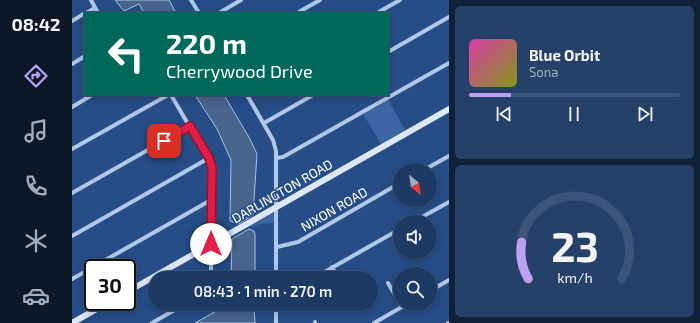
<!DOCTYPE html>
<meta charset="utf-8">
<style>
:root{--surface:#1d3a64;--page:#25416a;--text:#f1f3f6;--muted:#a0adbf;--line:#3b5478;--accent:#bca0f2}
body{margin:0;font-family:"Exo 2",sans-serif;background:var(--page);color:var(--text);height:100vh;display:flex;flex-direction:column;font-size:15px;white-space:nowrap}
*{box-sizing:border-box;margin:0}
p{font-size:13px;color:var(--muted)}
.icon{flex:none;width:22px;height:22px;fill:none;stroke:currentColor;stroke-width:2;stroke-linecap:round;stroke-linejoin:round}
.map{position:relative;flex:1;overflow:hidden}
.details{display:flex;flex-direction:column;gap:6px;padding:6px;background:#102037;width:251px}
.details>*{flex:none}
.hud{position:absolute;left:12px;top:12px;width:305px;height:84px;border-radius:0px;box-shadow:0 2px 10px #0003,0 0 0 1px var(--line);background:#00695c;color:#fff;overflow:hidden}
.needle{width:26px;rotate:150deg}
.controls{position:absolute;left:321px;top:163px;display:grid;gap:8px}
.controls a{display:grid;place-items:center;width:44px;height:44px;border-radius:50%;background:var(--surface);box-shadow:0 2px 10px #0003,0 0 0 1px var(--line);font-size:20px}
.speed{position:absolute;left:12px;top:259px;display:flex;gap:8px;font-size:20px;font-weight:700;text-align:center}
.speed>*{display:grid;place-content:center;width:52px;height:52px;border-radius:50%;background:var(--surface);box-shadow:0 2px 10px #0003,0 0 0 1px var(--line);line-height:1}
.speed .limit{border:2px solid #111;border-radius:6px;background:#fff;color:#111}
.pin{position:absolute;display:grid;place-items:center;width:34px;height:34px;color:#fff;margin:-17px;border-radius:8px;box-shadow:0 2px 6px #0006}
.me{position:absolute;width:44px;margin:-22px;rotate:0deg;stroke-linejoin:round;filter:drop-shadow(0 0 3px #0008)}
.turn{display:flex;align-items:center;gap:14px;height:84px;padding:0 16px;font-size:18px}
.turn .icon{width:52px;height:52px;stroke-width:2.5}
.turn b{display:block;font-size:28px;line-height:34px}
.details .card{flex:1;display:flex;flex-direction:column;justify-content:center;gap:6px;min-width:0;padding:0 14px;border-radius:6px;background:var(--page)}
.details .dial{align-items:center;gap:0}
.dial svg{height:104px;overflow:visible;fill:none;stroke:var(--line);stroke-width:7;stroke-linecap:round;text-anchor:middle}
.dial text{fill:var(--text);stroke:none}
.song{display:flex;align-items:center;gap:12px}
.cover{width:48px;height:48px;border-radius:6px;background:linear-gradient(135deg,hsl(320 70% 55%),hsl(70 70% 35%))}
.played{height:4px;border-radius:2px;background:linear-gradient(90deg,var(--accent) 20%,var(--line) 20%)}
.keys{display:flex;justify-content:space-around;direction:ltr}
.trip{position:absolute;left:76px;top:271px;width:230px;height:40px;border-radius:20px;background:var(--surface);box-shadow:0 2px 10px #0003,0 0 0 1px var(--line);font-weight:600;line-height:40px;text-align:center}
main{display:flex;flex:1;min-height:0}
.tab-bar{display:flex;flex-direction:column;width:72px;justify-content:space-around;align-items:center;background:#0c1728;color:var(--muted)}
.tab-bar .icon{width:28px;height:28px}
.tab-bar .active{color:var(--accent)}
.tab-bar b{font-size:18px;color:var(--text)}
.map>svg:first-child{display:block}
.green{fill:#3c66a2}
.water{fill:#49648d;stroke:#a7c3e8}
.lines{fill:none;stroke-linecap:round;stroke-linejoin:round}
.street{stroke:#b2c8e8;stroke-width:4}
.secondary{stroke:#dce7f7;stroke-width:6}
.route-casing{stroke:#92132f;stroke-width:10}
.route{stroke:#e11d48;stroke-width:7}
.labels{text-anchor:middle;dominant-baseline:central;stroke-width:3;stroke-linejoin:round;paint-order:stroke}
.street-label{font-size:13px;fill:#fff;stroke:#274d86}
</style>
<main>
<nav class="tab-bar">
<b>08:42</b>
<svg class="icon active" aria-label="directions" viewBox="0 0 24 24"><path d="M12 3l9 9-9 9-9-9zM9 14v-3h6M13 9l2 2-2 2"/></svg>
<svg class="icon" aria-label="music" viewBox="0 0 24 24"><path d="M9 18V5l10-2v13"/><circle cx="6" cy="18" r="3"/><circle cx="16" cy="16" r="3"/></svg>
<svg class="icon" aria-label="phone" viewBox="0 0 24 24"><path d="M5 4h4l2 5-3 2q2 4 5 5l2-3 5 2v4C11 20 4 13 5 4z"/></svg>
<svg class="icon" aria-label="climate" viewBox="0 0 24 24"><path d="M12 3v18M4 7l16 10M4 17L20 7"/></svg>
<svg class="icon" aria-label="car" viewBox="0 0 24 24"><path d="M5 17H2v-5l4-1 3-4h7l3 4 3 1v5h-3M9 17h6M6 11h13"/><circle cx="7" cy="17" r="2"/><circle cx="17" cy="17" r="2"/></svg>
</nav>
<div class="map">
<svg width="377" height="323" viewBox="0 0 377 323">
<rect width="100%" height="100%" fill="#274d86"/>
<path class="green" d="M316 100 333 130 309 144 291 114Z
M200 213 202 215V223L187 224 179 227V224Z"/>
<path class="water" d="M43 0H97L104 13H72L67 4 52 11Z
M123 95H152L178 139 185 154 181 215 167 224 158 221 159 160 145 129Z
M177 229 182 231 183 235V278H159L160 239Z
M157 304H182L183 323H123Z"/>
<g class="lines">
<path class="street" d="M19 0 26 13
M119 0 127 13
M14 13 23 8
M147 13 169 0
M225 13 248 0
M305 13 328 0
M0 21 13 13
M316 52 377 17
M0 64 13 56
M99 95 139 163V278
M175 95 201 140 204 151V278
M0 107 20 95
M192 123 241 95
M0 149 96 95
M205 158 211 157 377 63
M352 170 377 156
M0 193 118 126
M341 222 377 202
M0 236 137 158
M205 247 226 242 328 183
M260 267 266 278
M242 278 328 229
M0 279 139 200
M316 283 330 307
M358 291 377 280
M243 322V323
M80 323 113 304
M204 323V304
M302 323 335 304
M376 323H377"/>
<path class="secondary" d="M55 292 377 109
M0 323 37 302"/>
</g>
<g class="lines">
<defs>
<path id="route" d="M92 141 118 126 137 158 140 168 139 244"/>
</defs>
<use href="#route" class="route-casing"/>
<use href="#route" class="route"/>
</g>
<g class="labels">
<g class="street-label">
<text transform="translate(210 191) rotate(-30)">DARLINGTON ROAD</text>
<text transform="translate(262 209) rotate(-30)">NIXON ROAD</text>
</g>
</g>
</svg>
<div class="controls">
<a><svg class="needle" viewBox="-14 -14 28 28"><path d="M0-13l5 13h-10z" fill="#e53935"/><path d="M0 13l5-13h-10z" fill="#a0adbf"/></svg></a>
<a><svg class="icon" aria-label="sound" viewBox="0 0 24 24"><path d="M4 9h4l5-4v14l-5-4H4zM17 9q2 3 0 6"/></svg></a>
<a><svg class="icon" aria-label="search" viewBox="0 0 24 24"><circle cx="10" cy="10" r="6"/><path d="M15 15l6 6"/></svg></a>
</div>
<div class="speed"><div class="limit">30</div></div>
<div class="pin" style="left:92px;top:141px;background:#d93025"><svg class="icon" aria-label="arrive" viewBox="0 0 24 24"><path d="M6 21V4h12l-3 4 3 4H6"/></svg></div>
<svg class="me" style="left:139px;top:244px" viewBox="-20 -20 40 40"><circle r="19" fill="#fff"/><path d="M0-13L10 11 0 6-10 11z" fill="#e11d48"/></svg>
<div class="trip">08:43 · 1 min · 270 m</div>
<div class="hud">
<div class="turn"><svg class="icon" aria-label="left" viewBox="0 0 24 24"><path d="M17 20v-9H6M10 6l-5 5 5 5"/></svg><div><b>220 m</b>Cherrywood Drive</div></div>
</div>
</div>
<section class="details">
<div class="card">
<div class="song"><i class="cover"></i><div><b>Blue Orbit</b><p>Sona</p></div></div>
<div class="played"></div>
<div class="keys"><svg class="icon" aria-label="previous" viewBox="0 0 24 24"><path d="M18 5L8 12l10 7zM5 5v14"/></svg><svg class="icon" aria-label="pause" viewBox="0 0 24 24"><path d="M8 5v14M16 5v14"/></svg><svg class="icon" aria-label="next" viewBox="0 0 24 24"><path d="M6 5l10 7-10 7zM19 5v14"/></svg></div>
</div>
<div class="card dial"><svg viewBox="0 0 100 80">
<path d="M14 69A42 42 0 1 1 86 69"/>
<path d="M14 69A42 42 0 0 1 9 41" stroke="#bca0f2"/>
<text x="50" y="56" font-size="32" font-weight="700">23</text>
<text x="50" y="72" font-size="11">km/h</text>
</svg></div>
</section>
</main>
